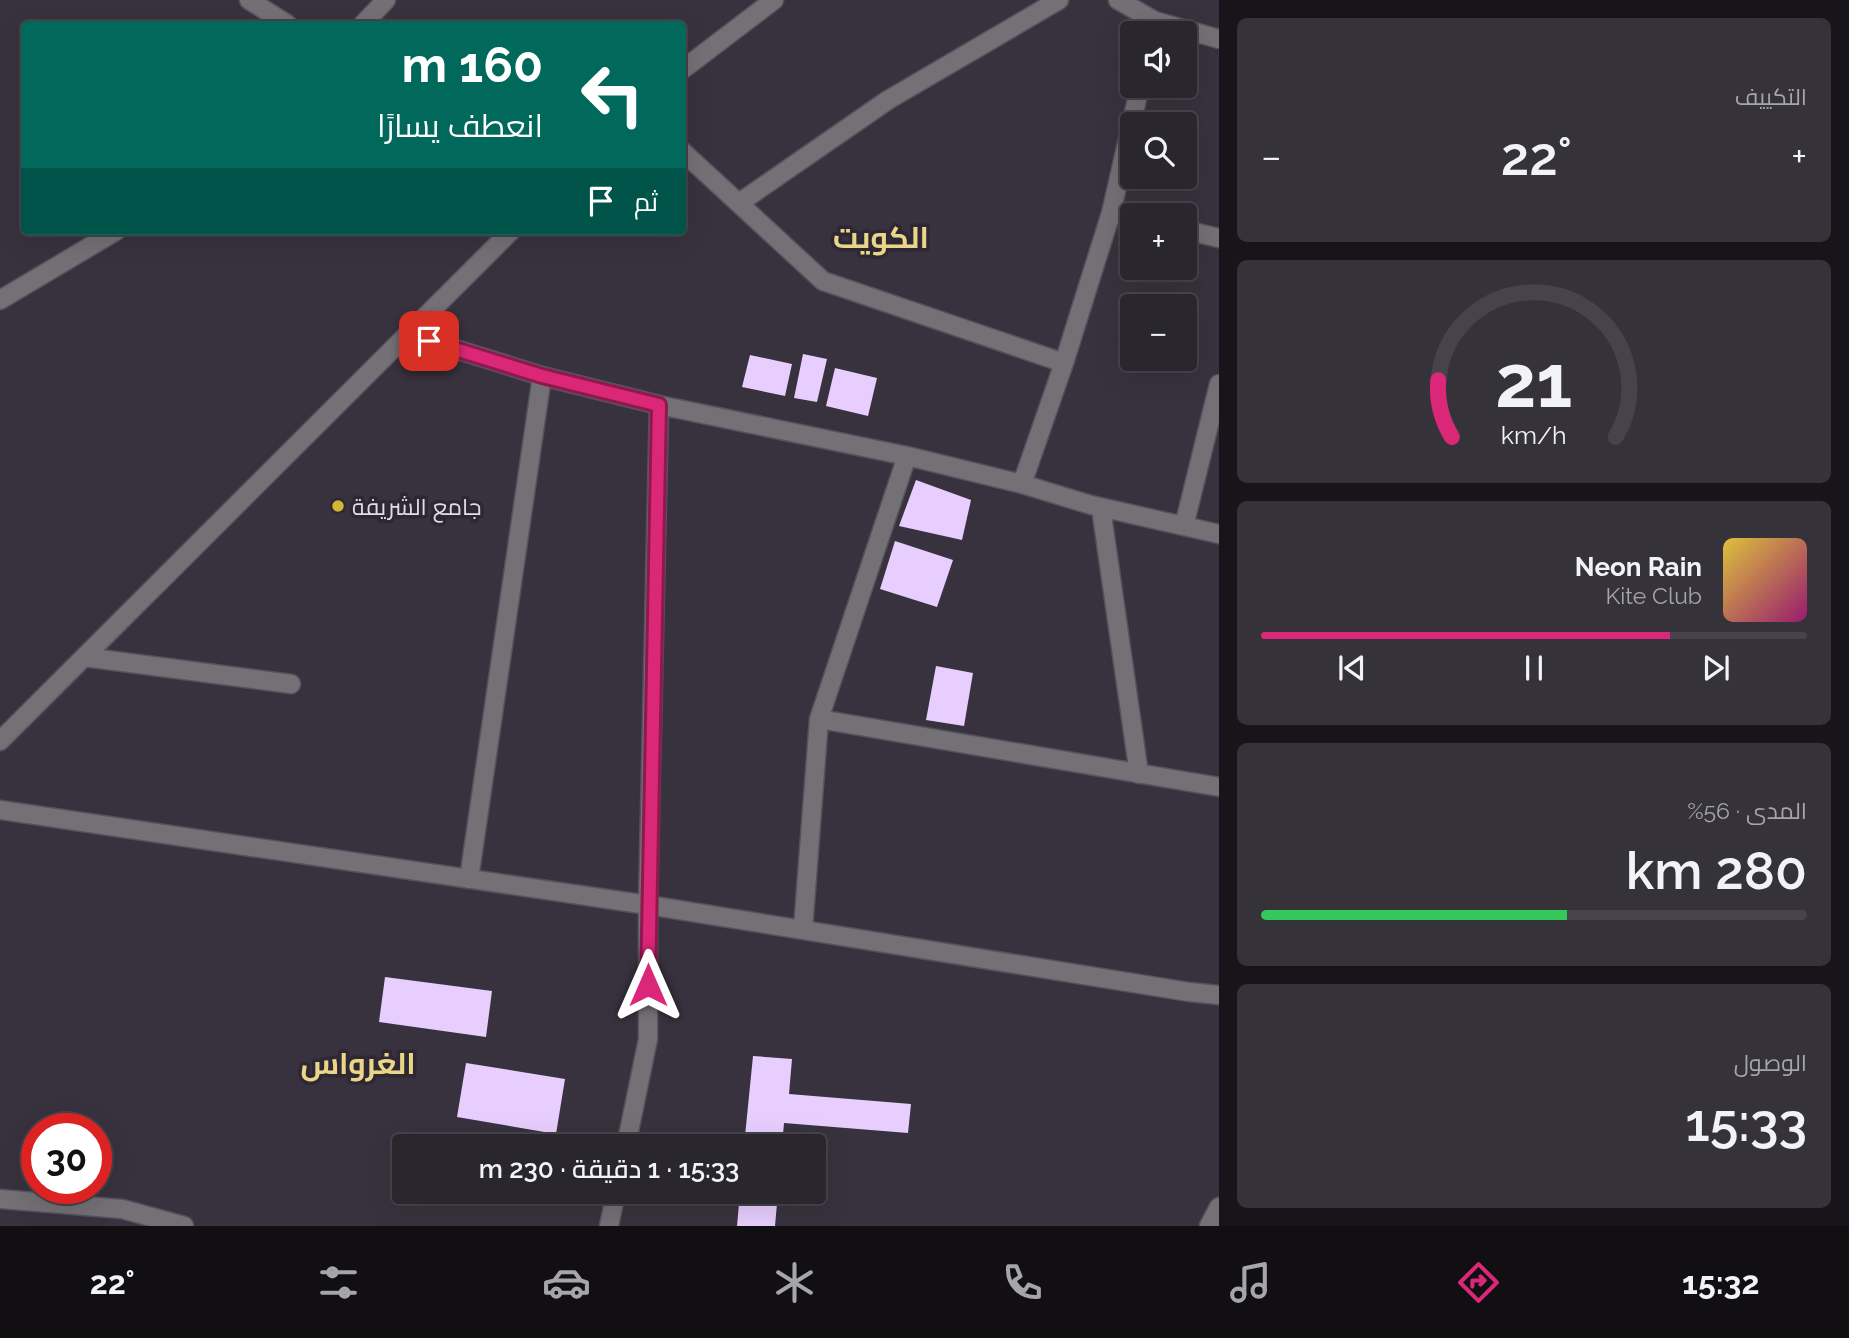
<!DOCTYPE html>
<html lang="ar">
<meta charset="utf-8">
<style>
:root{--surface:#2a262e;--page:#36323a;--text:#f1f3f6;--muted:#a5a5aa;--line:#46434a;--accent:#db2777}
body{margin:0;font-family:Raleway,Cairo,sans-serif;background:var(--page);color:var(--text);direction:rtl;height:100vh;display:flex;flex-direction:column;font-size:26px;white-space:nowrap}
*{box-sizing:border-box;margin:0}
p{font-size:23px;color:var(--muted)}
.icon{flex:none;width:38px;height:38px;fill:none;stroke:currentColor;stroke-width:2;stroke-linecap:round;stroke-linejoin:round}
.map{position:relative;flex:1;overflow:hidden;direction:ltr}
.panel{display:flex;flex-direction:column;gap:18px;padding:18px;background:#171519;width:630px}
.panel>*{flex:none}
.banner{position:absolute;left:21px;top:21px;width:665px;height:214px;border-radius:7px;box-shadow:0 7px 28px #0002,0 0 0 2px var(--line);direction:rtl;background:#00695c;color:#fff;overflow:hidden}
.fabs{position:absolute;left:1120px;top:21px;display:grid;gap:14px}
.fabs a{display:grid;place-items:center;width:77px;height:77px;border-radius:7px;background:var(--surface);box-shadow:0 7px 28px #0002,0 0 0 2px var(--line);font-size:35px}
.speed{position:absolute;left:21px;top:1113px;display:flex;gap:14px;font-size:35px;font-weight:700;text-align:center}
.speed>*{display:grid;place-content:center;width:91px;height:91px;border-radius:50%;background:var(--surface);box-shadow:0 7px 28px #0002,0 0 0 2px var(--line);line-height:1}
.speed .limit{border:10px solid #d22;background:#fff;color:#111}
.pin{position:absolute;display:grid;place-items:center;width:60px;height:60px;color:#fff;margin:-30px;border-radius:14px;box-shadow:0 4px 10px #0006}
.me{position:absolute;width:77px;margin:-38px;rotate:0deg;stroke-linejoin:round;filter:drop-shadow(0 0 5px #0008)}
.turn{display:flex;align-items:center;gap:24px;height:147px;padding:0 28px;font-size:32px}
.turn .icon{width:91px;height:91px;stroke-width:2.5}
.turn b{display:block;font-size:49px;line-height:60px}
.then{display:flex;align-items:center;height:66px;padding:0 28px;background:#0003;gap:14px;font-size:26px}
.big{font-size:52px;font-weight:600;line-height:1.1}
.panel .tile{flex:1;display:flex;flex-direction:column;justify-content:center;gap:10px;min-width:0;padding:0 24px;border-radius:10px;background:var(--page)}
.panel .dial{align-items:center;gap:0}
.dial svg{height:182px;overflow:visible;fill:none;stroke:var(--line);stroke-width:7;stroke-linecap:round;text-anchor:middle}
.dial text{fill:var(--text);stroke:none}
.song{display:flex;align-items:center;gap:21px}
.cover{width:84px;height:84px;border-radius:10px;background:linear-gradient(135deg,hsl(50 70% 55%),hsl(320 70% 35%))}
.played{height:7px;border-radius:4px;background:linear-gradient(90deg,var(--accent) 75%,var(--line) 75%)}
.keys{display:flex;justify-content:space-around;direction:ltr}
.heat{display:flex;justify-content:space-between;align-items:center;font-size:38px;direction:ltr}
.charge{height:10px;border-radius:5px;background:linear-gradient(90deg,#34c759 56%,var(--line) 0)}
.trip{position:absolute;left:392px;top:1134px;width:434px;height:70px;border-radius:7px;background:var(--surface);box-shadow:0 7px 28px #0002,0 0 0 2px var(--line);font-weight:600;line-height:70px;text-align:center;direction:rtl}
.tab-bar{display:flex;height:112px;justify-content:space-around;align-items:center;background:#110f12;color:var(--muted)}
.tab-bar .icon{width:49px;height:49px}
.tab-bar .active{color:var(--accent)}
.tab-bar b{font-size:32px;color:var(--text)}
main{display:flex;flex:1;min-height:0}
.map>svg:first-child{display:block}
.building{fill:#e7cefe}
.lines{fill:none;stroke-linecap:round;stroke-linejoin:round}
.minor-casing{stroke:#56515c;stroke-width:21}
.minor{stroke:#737076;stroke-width:18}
.route-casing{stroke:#8e194d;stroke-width:18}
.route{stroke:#db2777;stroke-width:12}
.poi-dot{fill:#d4b635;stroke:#2e2834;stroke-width:2.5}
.labels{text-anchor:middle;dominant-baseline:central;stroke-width:7;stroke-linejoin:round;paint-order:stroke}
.poi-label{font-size:23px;fill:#e1dde5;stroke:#2e2834;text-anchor:start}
.district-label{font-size:30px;font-weight:bold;fill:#ead688;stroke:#2e2834}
</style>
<main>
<section class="panel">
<div class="tile"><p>التكييف</p>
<div class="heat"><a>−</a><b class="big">22°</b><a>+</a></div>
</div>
<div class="tile dial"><svg viewBox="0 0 100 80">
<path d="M14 69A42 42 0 1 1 86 69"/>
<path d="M14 69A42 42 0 0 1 8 44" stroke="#db2777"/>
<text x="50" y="56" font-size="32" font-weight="700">21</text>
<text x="50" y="72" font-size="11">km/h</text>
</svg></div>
<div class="tile">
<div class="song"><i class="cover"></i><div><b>Neon Rain</b><p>Kite Club</p></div></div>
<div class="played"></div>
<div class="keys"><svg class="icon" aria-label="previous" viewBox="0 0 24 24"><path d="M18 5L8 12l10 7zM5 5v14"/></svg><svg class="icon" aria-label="pause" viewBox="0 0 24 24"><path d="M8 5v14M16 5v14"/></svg><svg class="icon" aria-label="next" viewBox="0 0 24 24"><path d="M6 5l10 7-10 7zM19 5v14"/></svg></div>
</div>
<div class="tile"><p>المدى · 56%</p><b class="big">280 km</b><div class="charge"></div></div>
<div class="tile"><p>الوصول</p><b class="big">15:33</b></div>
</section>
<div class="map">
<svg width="1219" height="1226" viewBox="0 0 1219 1226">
<rect width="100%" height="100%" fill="#38323e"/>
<path class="building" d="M803 354 827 359 817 402 794 398Z
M750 355 792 364 785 396 742 387Z
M835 368 877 378 868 416 826 406Z
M916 480 971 500 962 540 899 526Z
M895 541 953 560 937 607 880 589Z
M936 666 973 673 964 726 926 720Z
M385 977 492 991 486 1037 379 1022Z
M753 1056 792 1059 789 1094 911 1104 908 1133 784 1123 782 1146H744Z
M466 1063 565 1079 556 1134 457 1117Z
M740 1192H778L775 1226H737Z"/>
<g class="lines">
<defs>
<path id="minor" d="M249 0 287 24
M1118 0 1155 21 1152 33
M1155 21 1219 39
M363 24 386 0
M682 70 774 0
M682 151 823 281 1064 363
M739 203 888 100 1059 0
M1111 213 1132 218
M1185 230 1219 238
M0 300 116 231
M407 334 542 376 659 405 907 456 1022 484 1091 505 1219 534
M1022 484 1064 363 1111 213 1140 86
M1101 508 1139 774
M1184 526 1219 384
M84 657 291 684
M819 719 1219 787
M0 741 511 231
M0 810 648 905 1189 992 1219 995
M469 879 542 376
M803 929 819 719 907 456
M626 1146 648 1039V905L659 405
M0 1199 122 1209 184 1226
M609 1226 616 1192
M1209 1226 1219 1207"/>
</defs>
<use href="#minor" class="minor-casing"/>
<use href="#minor" class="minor"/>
</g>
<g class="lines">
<defs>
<path id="route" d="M429 341 542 376 659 405 648 985"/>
</defs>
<use href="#route" class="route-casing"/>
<use href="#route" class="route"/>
</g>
<circle class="poi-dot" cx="338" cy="506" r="7"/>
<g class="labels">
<g class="poi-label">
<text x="352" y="506">جامع الشريفة</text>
</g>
<g class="district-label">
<text x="881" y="237">الكويت</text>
<text x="358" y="1063">الغرواس</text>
</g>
</g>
</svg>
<div class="fabs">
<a><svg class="icon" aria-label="sound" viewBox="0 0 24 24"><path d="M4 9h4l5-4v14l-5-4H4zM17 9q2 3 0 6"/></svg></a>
<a><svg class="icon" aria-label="search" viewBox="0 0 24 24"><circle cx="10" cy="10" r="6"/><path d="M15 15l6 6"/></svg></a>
<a>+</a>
<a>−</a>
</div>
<div class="speed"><div class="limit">30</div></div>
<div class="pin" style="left:429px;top:341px;background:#d93025"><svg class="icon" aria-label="arrive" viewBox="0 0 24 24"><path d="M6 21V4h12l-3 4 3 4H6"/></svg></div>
<svg class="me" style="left:648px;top:985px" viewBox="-20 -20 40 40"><path d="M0-17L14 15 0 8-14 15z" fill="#db2777" stroke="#fff" stroke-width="4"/></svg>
<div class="trip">15:33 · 1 دقيقة · 230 m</div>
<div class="banner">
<div class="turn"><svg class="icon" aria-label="left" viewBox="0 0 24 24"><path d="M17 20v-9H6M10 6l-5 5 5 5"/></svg><div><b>160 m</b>انعطف يسارًا</div></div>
<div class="then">ثم<svg class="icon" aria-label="arrive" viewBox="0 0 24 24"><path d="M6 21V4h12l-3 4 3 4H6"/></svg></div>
</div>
</div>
</main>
<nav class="tab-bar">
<b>15:32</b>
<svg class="icon active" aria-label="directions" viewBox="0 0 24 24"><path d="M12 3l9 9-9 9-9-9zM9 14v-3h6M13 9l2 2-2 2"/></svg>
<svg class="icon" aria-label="music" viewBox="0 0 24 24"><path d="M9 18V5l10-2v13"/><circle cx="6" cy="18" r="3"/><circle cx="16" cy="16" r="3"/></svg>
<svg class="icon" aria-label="phone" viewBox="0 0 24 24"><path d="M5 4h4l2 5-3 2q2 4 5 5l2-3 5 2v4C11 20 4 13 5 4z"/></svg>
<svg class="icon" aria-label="climate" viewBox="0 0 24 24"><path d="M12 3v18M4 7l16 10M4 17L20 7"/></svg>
<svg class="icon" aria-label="car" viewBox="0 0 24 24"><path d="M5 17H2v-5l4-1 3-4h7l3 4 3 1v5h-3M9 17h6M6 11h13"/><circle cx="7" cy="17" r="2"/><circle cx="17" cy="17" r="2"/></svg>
<svg class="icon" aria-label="filters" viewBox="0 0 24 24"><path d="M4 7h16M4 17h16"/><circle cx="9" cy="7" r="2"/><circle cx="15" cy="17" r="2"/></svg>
<b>22°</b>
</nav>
